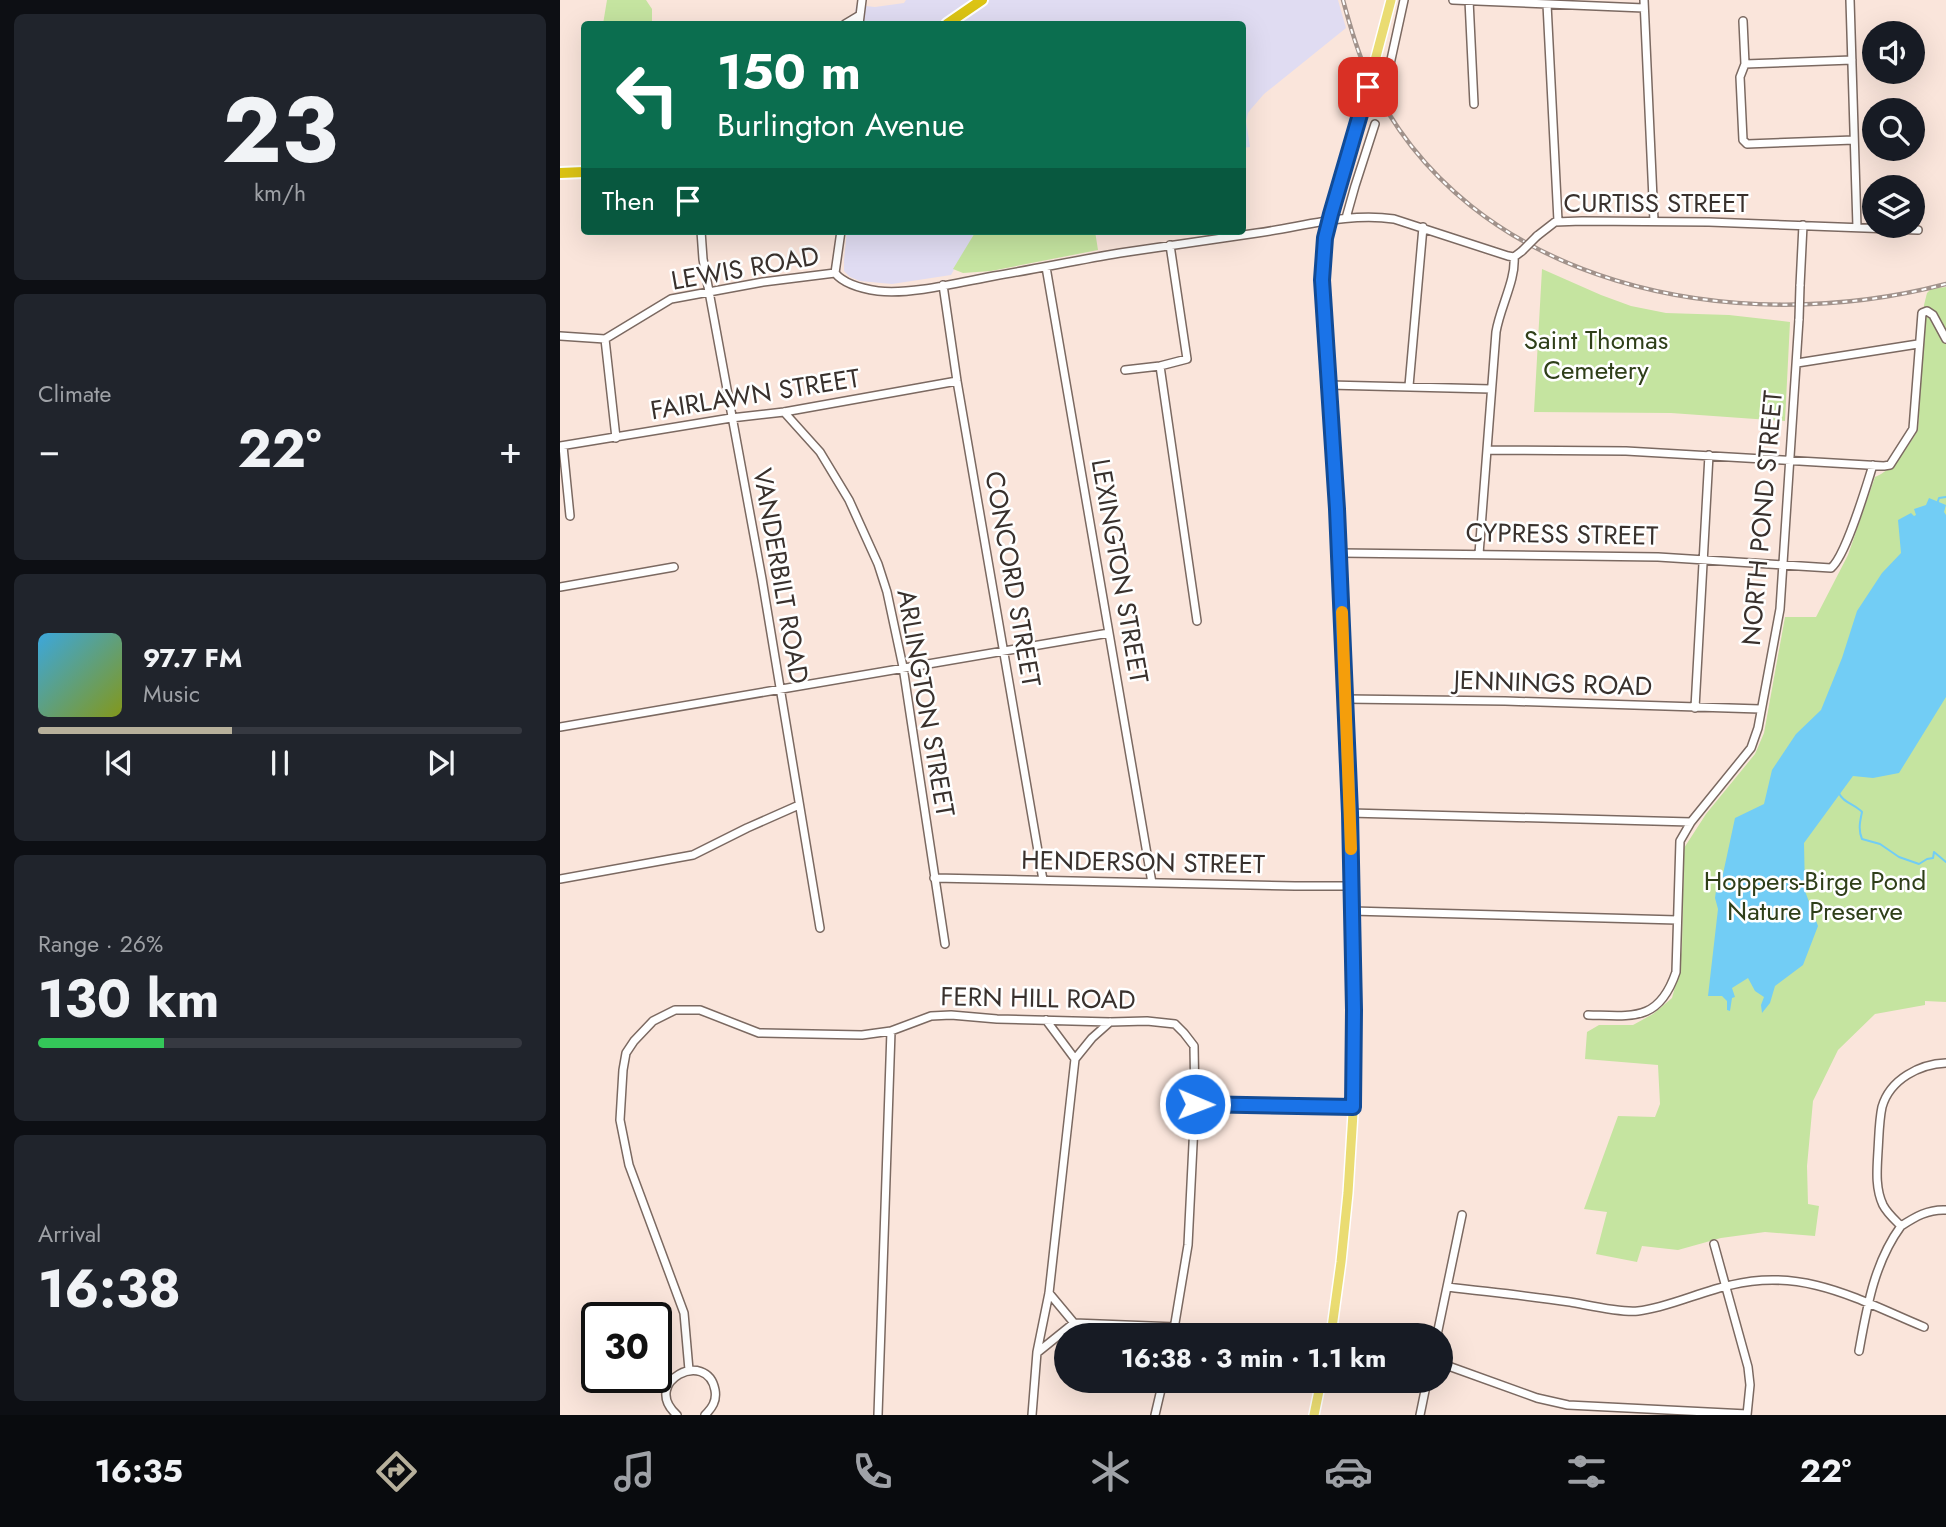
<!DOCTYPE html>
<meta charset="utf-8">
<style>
:root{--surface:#171b24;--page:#20242c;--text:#f1f3f6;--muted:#9ea1a6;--line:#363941;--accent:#b7b09b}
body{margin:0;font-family:Jost,sans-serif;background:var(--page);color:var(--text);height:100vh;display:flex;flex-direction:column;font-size:26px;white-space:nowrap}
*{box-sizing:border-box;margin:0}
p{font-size:23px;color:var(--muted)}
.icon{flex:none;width:38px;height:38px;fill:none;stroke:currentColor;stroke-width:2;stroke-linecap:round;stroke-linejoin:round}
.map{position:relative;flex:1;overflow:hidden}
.details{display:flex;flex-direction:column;gap:14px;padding:14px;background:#0d0f14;width:560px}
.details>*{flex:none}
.top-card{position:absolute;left:21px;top:21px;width:665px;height:214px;border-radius:7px;box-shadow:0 7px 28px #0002;background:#0b6e4f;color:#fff;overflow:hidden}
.tools{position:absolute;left:1302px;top:21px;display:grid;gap:14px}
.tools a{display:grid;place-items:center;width:63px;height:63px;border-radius:50%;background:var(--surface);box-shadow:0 7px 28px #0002;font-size:35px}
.speed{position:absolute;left:21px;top:1302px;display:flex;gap:14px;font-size:35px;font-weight:700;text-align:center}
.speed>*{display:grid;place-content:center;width:91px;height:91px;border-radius:50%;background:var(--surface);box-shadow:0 7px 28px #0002;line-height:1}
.speed .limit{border:4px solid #111;border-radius:10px;background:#fff;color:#111}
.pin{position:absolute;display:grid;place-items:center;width:60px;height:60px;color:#fff;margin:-30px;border-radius:14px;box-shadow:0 4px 10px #0006}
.me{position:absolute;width:77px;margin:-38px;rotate:91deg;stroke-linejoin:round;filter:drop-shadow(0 0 5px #0008)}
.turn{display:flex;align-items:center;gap:24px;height:147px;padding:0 21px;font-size:32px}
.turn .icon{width:91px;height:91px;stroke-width:2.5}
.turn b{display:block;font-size:49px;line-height:60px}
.then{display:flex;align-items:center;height:66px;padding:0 21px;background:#0003;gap:14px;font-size:26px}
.big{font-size:52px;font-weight:700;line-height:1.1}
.details .widget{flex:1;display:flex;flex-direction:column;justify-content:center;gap:10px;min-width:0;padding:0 24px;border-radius:10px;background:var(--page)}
.details .dial{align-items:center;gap:0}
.dial b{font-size:91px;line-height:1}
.song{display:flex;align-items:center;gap:21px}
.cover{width:84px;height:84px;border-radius:10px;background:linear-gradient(135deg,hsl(200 70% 55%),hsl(70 70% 35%))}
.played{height:7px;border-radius:4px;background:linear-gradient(90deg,var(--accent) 40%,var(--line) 40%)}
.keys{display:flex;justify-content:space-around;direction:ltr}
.heat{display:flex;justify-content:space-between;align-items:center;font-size:38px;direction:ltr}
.charge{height:10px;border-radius:5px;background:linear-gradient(90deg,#34c759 26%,var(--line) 0)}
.trip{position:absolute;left:494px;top:1323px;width:399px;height:70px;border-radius:35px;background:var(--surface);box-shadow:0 7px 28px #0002;font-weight:700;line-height:70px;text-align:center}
.tab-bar{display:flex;height:112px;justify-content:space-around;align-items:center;background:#090b0e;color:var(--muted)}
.tab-bar .icon{width:49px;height:49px}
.tab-bar .active{color:var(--accent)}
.tab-bar b{font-size:32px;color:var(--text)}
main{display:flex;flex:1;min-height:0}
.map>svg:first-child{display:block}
.commercial{fill:#e0dcf2}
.green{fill:#c5e4a0}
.water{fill:#72cdf5}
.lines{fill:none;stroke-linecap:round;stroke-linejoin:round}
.stream{stroke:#72cdf5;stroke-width:2}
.minor-casing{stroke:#7b6961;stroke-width:10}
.major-casing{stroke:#fff;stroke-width:12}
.highway-casing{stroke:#fff;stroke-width:14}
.minor{stroke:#fff;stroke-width:7}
.major{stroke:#eadc72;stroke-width:9}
.highway{stroke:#dcc414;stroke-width:10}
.rail-casing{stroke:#a1928b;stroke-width:4.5}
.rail{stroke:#fff;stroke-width:2;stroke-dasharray:5;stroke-linecap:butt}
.minor-bridge-casing{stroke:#7b6961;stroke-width:10;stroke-linecap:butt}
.major-bridge-casing{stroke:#fff;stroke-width:12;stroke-linecap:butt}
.minor-bridge{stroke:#fff;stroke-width:7}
.major-bridge{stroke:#eadc72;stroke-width:9}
.route-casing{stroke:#114b97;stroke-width:18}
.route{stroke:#1a73e8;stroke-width:12}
.slow{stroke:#f59e0b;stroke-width:12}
.labels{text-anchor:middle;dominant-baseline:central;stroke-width:5;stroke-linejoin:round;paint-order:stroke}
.street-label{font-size:26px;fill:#39312d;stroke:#fff}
.park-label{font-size:26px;fill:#2f3f19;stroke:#fff}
</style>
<main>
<section class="details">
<div class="widget dial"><b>23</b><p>km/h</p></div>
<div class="widget"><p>Climate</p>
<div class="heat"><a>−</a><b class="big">22°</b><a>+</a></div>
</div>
<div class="widget">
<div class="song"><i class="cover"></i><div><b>97.7 FM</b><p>Music</p></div></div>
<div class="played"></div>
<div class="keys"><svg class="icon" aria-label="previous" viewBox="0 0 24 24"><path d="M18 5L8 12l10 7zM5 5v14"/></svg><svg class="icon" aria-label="pause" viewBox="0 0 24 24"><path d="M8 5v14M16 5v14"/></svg><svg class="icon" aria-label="next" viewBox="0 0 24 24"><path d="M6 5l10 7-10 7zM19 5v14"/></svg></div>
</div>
<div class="widget"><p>Range · 26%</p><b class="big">130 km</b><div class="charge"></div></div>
<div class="widget"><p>Arrival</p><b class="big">16:38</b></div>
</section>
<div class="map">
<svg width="1386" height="1415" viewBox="0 0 1386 1415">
<rect width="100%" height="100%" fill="#fae5db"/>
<path class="commercial" d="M346 0H778L786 28 704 94 691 109 688 113 686 121 690 147 683 148 682 24H294L296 5 315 7 344 3Z
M287 231H416L391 275 332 284 300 281 290 277 284 271V260Z"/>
<path class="green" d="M47 0H86L92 9V24H43Z
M416 231H535L538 250 431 271 403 273 393 269Z
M982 269 1041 295 1071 306 1106 313 1169 315 1230 322 1225 421 1111 413 974 412Z
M1386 287V1002L1365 1001V1005L1315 1014 1278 1050 1253 1101 1247 1166 1248 1204 1259 1206 1255 1236 1205 1232 1161 1238 1118 1250 1082 1246 1077 1262 1036 1254 1047 1212 1024 1209 1058 1116 1095 1117 1100 1104 1098 1065 1025 1059 1027 1032 1039 1025H1073L1093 1014 1112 998 1119 972 1122 946 1124 848 1146 814 1195 754 1204 733 1225 617H1256L1288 555 1315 477C1333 470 1348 447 1358 430L1364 305 1367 293 1371 289Z"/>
<path class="water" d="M1369 498 1386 505 1384 512 1386 515V697L1339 773 1313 778 1293 776 1244 843 1245 891 1258 926 1243 965 1215 986 1210 1003 1202 1013 1201 1005 1204 997 1195 991 1188 978 1172 988 1175 997 1172 998 1170 1011 1167 1010V1001L1162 996H1148L1158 909 1155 898 1156 891 1163 874 1175 818 1204 804 1212 770 1236 734 1261 710 1282 658 1297 611 1322 573 1341 553 1338 520 1351 513 1354 516 1356 515 1354 509 1366 505Z"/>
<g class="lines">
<path class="stream" d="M1377 504 1379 498 1386 497
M1279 793C1282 802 1296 805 1302 812 1300 821 1298 830 1302 839L1320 844 1339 857 1359 864 1367 859 1373 858 1374 852 1386 862"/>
<defs>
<path id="minor" d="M893 0 1084 8
M909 0 914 104
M1084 0 1094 221
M1290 0 1297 227
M987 4 998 221
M1183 21 1185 64 1180 77 1183 140 1187 144 1294 140
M285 24 300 15
M299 24 302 0
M1185 64 1292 60
M827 78 844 0
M786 218 795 186 815 124
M141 231 143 259 202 579 260 928
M977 236 995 222 1022 221 1149 222 1358 230
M486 267 592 883
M275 273 281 231
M383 285 397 381 483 880
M1240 286 1243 225
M0 336 45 339 111 299 203 282 275 273C284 284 304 289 318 291 351 295 401 282 434 276 476 269 518 260 560 253 605 246 651 240 697 233 742 227 788 212 834 219L948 256 954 257 962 251
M45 339 56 438
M1237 363 1358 344
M600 366 637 621
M565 370 600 366 627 359 610 245
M769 385 931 389
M849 386 863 227
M224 412 260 452 289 500 318 564 327 592 343 667 385 944
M0 446 171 418 224 412 397 381
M3 446 10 516
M927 450 1066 451 1324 466 1330 465 1353 429 1362 313 1367 311 1373 315 1386 339
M780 553 1098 557 1271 568C1286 556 1306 487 1313 465
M919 554 936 332C940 307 956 280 954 257
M0 587 114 567
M785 699 945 701 1200 709
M1135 708 1149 455
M0 727 549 633
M790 813 1131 822
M374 878 735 886H791
M0 879 133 855 187 828 239 805
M792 911 1117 920
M1028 1015C1073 1016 1099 1022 1116 972L1120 841 1131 822 1191 748 1198 728 1220 609 1239 319
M515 1059 532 1038 550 1022
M1386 1063C1360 1064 1330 1079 1322 1107 1319 1121 1319 1136 1318 1151 1317 1169 1315 1188 1323 1205 1327 1213 1335 1220 1341 1226 1355 1217 1368 1209 1386 1210
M635 1104 793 1107
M1154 1244 1188 1367 1190 1385 1187 1415
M888 1287C929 1292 969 1296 1010 1302 1028 1305 1060 1313 1078 1311 1107 1308 1142 1291 1171 1285 1244 1267 1299 1300 1364 1327
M489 1293 514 1323
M877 1335 902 1215
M1299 1351C1307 1307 1314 1263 1341 1226
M478 1352 514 1323 771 1333 782 1335
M880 1363 977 1398 1008 1405 1187 1414
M129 1370 124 1313 69 1165 60 1120 63 1070 66 1053 74 1041 93 1021 115 1010H140L199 1033 302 1035 331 1031 371 1016 391 1015 437 1019 550 1022 587 1021 615 1024 624 1033 634 1046 635 1104 628 1245 613 1335
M117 1415C80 1382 147 1348 155 1390 157 1401 152 1408 145 1415
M318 1415 331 1031
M472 1415 477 1352 489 1293 515 1059 486 1020
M595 1415 603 1381
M860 1415 867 1381"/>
<path id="major" d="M813 68 831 0
M771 1335 781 1262 788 1193 794 1097V1010L790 813 780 553 762 268C766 206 791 147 808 87
M754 1415 761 1381"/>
<path id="highway" d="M387 24 422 0
M0 173 24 172"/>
</defs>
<use href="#minor" class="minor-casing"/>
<use href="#major" class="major-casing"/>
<use href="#highway" class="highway-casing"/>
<use href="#minor" class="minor"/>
<use href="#major" class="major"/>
<use href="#highway" class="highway"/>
<defs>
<path id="rail" d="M783 0C790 26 797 51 808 75 907 289 1177 339 1386 284"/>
</defs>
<use href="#rail" class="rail-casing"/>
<use href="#rail" class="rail"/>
<defs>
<path id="minor-bridge" d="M962 251 977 236
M1239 319 1240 286"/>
<path id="major-bridge" d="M808 87 813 68"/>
</defs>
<use href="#minor-bridge" class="minor-bridge-casing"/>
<use href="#major-bridge" class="major-bridge-casing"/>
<use href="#minor-bridge" class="minor-bridge"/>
<use href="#major-bridge" class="major-bridge"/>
</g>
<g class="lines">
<defs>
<path id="route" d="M635 1104 793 1107 794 1010 790 813 777 509 762 280 765 238 771 214 808 87"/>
</defs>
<use href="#route" class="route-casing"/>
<use href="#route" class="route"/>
<path class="slow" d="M782 612 791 849"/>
</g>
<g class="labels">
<g class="street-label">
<text x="1096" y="203">CURTISS STREET</text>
<text transform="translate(185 268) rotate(-10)">LEWIS ROAD</text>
<text transform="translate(195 394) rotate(-9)">FAIRLAWN STREET</text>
<text transform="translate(1202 518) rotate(-85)">NORTH POND STREET</text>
<text transform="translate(1002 534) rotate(1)">CYPRESS STREET</text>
<text transform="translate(560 571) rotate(80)">LEXINGTON STREET</text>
<text transform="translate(221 576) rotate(80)">VANDERBILT ROAD</text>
<text transform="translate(453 579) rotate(80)">CONCORD STREET</text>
<text transform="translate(993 683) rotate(2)">JENNINGS ROAD</text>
<text transform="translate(366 703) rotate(80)">ARLINGTON STREET</text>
<text transform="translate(583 862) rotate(1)">HENDERSON STREET</text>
<text transform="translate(478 998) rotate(1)">FERN HILL ROAD</text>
</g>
<g class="park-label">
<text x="1036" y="340">Saint Thomas<tspan x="1036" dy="30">Cemetery</tspan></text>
<text x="1255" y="881">Hoppers-Birge Pond<tspan x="1255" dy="30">Nature Preserve</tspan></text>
</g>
</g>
</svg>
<div class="tools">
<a><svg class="icon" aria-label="sound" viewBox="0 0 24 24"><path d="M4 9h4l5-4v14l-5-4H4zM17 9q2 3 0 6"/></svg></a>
<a><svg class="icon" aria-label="search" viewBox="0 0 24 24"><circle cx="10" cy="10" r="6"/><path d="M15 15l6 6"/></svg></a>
<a><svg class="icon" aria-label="layers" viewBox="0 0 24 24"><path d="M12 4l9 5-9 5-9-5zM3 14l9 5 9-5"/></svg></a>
</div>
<div class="speed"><div class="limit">30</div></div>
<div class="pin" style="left:808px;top:87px;background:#d93025"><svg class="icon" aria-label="arrive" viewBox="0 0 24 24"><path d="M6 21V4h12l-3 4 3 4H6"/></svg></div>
<svg class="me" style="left:635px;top:1104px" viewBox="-20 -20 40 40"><circle r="17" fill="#1a73e8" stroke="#fff" stroke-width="3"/><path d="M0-11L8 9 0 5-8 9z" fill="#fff"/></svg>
<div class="trip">16:38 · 3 min · 1.1 km</div>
<div class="top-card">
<div class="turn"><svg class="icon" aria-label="left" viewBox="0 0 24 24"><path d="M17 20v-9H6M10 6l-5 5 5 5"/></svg><div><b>150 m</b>Burlington Avenue</div></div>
<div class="then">Then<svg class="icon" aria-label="arrive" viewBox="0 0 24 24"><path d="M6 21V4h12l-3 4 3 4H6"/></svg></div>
</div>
</div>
</main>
<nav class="tab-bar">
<b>16:35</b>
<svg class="icon active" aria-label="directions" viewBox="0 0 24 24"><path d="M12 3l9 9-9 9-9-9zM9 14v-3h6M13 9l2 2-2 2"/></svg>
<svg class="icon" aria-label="music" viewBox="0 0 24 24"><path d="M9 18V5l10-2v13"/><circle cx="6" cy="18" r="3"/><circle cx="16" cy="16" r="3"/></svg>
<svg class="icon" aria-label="phone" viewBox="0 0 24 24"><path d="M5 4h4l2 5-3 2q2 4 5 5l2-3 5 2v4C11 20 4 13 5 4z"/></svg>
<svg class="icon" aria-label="climate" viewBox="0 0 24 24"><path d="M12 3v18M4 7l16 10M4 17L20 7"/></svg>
<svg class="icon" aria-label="car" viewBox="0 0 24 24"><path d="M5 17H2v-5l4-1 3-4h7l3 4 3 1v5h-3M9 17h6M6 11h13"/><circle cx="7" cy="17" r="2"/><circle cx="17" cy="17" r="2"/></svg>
<svg class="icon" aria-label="filters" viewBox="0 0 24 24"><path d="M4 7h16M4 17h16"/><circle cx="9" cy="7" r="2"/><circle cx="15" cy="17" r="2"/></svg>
<b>22°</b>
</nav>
